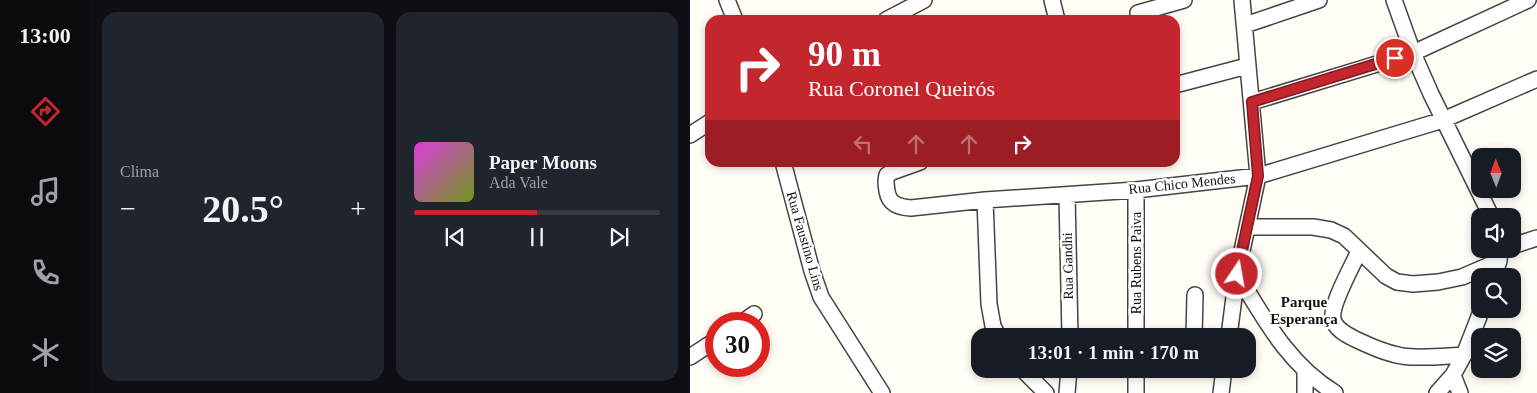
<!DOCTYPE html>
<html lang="pt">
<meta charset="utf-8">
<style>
:root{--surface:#171b24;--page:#20242c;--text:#f1f3f6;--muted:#9ea1a6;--line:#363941;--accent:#c4262e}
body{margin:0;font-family:Georgia,serif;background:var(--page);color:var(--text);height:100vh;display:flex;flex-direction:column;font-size:19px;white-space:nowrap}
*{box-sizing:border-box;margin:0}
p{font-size:16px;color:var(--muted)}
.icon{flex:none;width:28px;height:28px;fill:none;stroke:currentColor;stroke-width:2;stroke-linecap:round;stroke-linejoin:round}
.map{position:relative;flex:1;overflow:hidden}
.drawer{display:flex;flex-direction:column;gap:12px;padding:12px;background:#0d0f14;width:600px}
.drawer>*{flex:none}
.guide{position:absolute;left:15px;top:15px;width:475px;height:152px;border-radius:15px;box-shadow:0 2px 8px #0003;background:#c4262e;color:#fff;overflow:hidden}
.needle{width:32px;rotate:359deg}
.tools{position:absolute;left:781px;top:148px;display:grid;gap:10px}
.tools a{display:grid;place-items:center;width:50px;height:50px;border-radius:10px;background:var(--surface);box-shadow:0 2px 8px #0003;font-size:25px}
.speed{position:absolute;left:15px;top:312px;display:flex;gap:10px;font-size:25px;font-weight:700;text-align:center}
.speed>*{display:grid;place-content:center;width:65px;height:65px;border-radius:50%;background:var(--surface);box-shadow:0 2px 8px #0003;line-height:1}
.speed .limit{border:8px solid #d22;background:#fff;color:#111}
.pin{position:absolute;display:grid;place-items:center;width:42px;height:42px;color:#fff;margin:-21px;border:2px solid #fff;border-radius:50%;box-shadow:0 1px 5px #0007}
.me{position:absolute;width:55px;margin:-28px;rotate:12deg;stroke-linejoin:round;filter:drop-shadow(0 0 4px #0008)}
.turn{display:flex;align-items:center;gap:18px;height:105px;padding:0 20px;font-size:22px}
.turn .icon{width:65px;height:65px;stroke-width:2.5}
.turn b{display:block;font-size:35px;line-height:42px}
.lanes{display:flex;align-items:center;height:48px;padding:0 20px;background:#0003;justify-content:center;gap:25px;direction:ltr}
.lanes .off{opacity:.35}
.big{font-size:38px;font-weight:700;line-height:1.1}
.drawer .tile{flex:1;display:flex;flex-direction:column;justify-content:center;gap:8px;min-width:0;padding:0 18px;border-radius:15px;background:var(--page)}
.song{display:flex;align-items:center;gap:15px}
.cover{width:60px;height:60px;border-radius:8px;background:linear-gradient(135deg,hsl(300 70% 55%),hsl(80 70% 35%))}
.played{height:5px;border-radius:2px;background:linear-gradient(90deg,var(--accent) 50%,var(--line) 50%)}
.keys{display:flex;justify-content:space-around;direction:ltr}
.heat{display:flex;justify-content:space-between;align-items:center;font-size:28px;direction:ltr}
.drawer .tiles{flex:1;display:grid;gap:12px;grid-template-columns:repeat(2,1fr)}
.trip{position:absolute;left:281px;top:328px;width:285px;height:50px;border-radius:15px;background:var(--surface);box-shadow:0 2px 8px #0003;font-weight:700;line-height:50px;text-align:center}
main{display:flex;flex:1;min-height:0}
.dock{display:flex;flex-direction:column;width:90px;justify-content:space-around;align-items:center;background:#090b0e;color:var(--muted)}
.dock .icon{width:35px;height:35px}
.dock .current{color:var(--accent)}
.dock b{font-size:22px;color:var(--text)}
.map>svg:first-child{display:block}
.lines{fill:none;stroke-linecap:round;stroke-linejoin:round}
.minor-casing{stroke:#444;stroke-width:18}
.minor{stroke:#fff;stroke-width:15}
.route-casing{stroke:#7f191e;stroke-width:12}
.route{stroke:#c4262e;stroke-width:9}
.labels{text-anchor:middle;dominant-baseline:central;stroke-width:5;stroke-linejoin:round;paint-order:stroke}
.street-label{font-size:14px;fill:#111;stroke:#fff}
.neighbourhood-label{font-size:15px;font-weight:bold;fill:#111;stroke:#fff}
</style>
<main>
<nav class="dock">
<b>13:00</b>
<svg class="icon current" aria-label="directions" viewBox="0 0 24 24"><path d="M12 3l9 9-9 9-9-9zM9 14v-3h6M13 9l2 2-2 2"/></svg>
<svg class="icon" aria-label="music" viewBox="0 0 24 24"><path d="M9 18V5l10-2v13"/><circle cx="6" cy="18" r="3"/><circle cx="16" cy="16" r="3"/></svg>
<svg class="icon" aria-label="phone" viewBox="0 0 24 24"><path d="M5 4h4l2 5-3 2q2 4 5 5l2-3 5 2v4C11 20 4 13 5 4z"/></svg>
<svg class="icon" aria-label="climate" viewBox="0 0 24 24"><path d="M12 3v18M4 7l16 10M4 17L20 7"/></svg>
</nav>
<section class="drawer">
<div class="tiles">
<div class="tile"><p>Clima</p>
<div class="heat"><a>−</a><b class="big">20.5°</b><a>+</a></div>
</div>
<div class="tile">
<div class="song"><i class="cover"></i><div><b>Paper Moons</b><p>Ada Vale</p></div></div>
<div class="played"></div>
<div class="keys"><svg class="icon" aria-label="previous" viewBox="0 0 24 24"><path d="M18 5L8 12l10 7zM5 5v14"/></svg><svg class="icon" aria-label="pause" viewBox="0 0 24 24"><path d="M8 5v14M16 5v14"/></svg><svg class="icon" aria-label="next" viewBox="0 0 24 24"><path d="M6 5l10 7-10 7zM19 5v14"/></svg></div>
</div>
</div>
</section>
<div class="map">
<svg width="847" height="393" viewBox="0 0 847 393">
<rect width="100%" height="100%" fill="#fffdf5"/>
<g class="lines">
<defs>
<path id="minor" d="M37 0 45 20
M362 0 367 20
M704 0 723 53 741 94 801 216
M448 13 494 0
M196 20 234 0
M555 25 629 0
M485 85 557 66
M562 102 723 53 838 0
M0 135 20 122
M93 162 122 271 131 297 192 393
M230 162 202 172 197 175C195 180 196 185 197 191 199 204 208 207 221 208L295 200 446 190 568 176 753 120 847 79
M446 190V336
M377 195 380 336
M295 200 299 304 303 326 308 336
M557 227H623L641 230 654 236 696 276 707 282 723 284 748 282 772 277 809 261
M822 246 847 238
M669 251C663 265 640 305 643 319 645 329 657 335 665 339 680 346 695 353 712 356 732 359 754 356 774 355
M547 274C575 320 598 364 645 393
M804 276 809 261 810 249
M50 324 64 314
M504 336 505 295
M539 336 547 274 568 176 552 0
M0 357 26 340
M332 369 356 393
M446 369V393
M763 375 770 393
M377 393 379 369
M531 393 534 369
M615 393V371
M747 393 763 375 774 355 792 309"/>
</defs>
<use href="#minor" class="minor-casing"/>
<use href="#minor" class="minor"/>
</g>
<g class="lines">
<defs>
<path id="route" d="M547 274 568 176 562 102 705 58"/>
</defs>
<use href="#route" class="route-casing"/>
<use href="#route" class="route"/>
</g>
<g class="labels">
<g class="street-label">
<text transform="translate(492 184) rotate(-6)">Rua Chico Mendes</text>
<text transform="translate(115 241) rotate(74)">Rua Faustino Lins</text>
<text transform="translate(446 263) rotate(-90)">Rua Rubens Paiva</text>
<text transform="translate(378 266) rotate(-91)">Rua Gandhi</text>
</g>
<g class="neighbourhood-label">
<text x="614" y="302">Parque<tspan x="614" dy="17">Esperança</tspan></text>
</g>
</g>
</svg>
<div class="tools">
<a><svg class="needle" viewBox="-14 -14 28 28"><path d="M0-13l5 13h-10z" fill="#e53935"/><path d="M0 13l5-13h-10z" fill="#9ea1a6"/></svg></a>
<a><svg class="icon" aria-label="sound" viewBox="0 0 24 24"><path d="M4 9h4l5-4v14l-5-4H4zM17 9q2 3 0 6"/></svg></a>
<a><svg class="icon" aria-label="search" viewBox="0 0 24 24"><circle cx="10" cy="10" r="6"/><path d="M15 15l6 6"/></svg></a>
<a><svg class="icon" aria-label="layers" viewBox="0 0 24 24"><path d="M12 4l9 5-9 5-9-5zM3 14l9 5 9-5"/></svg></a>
</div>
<div class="speed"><div class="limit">30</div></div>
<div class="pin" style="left:705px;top:58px;background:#d93025"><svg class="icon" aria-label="arrive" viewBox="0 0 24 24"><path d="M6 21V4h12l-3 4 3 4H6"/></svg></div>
<svg class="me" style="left:547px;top:274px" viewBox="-20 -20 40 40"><circle r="17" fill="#c4262e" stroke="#fff" stroke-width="3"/><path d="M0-11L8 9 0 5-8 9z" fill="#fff"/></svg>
<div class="trip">13:01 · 1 min · 170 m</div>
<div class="guide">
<div class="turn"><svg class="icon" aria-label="right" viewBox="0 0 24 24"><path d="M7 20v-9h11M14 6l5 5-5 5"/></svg><div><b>90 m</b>Rua Coronel Queirós</div></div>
<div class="lanes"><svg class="icon off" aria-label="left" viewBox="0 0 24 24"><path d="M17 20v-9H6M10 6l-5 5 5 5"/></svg><svg class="icon off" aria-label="ahead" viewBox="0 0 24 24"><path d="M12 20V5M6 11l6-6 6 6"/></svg><svg class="icon off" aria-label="ahead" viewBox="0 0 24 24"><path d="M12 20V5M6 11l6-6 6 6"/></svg><svg class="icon" aria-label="right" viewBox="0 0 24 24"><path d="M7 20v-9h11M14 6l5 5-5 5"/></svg></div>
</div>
</div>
</main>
